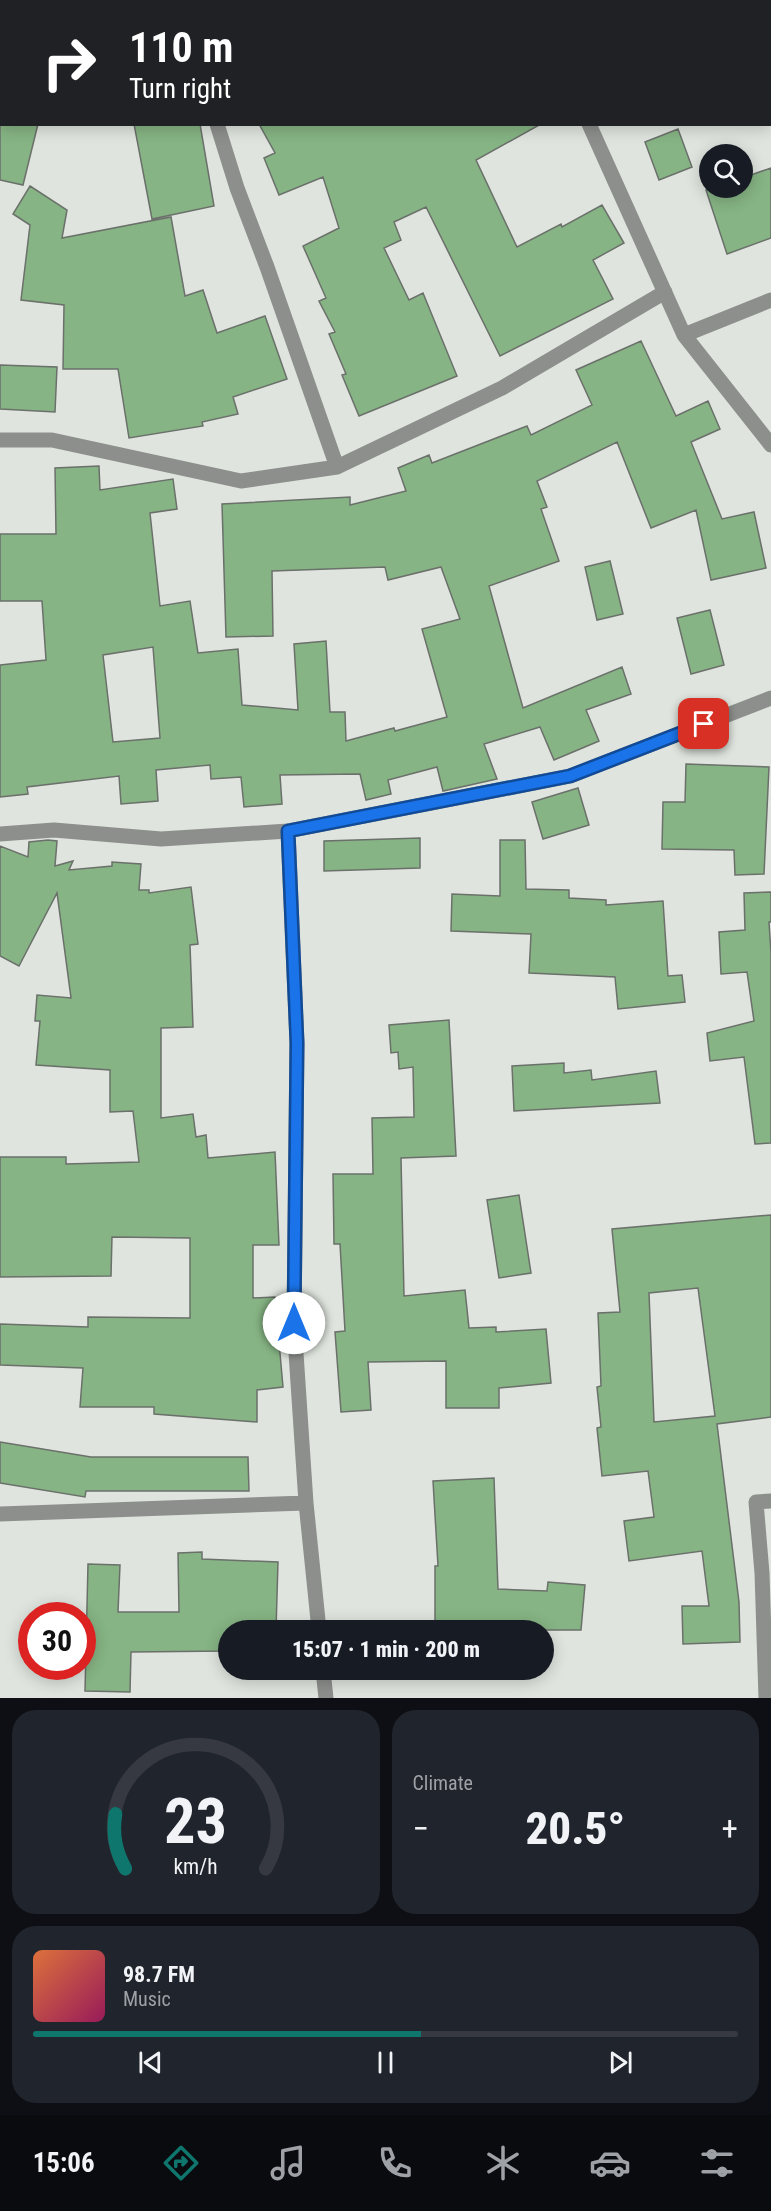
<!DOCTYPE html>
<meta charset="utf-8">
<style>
:root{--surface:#171b24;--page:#20242c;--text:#f1f3f6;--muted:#9ea1a6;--line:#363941;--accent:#0f766e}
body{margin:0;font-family:"Roboto Condensed",sans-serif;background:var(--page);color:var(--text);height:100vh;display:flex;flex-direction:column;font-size:22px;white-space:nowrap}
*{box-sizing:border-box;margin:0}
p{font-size:20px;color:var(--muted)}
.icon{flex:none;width:33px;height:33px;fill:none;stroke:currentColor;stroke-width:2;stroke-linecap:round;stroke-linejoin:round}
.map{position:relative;height:1698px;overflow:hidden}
.drawer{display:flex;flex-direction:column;gap:12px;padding:12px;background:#0d0f14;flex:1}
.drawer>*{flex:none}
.banner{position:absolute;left:0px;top:0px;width:771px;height:126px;box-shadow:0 3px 15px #0003;background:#202124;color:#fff;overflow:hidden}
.fabs{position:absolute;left:699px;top:144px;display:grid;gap:12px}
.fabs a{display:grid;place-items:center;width:54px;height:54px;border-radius:50%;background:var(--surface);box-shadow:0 3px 15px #0003;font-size:30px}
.speed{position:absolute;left:18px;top:1602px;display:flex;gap:12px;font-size:30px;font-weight:700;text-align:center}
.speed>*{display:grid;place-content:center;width:78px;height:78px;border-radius:50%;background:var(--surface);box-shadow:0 3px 15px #0003;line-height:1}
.speed .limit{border:9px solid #d22;background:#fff;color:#111}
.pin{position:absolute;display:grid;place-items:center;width:51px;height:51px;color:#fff;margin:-26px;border-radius:12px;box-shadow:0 3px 9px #0006}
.me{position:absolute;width:66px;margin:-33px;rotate:0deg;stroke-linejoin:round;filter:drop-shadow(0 0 4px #0008)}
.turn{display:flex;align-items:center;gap:21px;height:126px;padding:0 30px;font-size:27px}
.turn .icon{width:78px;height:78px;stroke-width:2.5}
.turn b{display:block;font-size:42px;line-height:51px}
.big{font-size:45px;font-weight:800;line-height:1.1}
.drawer .card{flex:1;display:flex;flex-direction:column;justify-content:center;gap:9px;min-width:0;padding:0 21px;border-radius:24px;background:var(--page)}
.drawer .dial{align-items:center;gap:0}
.dial svg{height:156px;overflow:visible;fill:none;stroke:var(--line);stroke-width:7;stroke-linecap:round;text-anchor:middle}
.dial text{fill:var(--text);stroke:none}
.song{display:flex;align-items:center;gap:18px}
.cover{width:72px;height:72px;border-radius:9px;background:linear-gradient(135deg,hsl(20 70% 55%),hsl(330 70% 35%))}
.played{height:6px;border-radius:3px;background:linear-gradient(90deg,var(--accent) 55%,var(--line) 55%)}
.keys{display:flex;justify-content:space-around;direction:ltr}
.heat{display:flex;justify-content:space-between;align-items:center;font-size:33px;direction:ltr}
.drawer .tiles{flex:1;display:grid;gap:12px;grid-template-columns:1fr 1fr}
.card:last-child{grid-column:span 2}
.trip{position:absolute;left:218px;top:1620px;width:336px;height:60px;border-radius:30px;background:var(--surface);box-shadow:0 3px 15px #0003;font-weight:800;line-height:60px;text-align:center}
.menu{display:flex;height:96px;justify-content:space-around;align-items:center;background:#090b0e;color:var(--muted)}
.menu .icon{width:42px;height:42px}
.menu .selected{color:var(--accent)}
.menu b{font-size:27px;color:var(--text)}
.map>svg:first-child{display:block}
.building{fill:#86b484;stroke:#6b706b;stroke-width:1.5;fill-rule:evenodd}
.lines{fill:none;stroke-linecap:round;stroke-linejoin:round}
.minor{stroke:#8d8f8c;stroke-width:15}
.route-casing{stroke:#114b97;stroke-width:15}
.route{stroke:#1a73e8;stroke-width:10}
</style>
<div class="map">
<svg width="771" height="1698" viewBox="0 0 771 1698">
<rect width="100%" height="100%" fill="#dfe5de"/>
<path class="building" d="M0 124H38L23 185 0 180Z
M134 124H200L214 206 152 219Z
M259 124H541L476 160 517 247 561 224 562 227 602 205 624 243 593 260 613 299 500 356 426 207 394 222 401 240 384 248 409 300 423 293 457 376 359 416 342 375 346 374 329 334 335 332 319 301 326 298 303 246 339 228 323 177 279 195 264 158 275 153Z
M678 129 692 167 659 180 645 142Z
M771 168V238L727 254 706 190 715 188H742V178Z
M30 186 67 210 62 238 171 217 185 296 203 290 217 333 265 316 287 379 233 397 238 414 202 422 203 426 129 438 118 369H63L64 305 21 300 30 225 13 214Z
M641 341 676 416 708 401 720 429 691 442 722 519 754 512 766 568 711 580 696 510 651 528 617 442 537 481 547 507 541 509 559 561 489 586 523 708 622 667 631 694 586 710 599 741 554 760 540 727 484 744 497 779 443 791 437 767 388 780 391 794 366 800 360 774 280 775 282 804 244 807 241 777 211 779 210 765 156 770 158 801 121 804 119 776 27 787 28 794 0 797V665L46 660 42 601H0V534H56L55 468 99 466 100 490 173 479 177 509 150 513 160 606 190 601 198 653 238 649 242 705 298 710 294 644 326 641 330 712H345L346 741 394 728 395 731 447 717 422 629 460 619 441 567 388 580 385 567 272 571 273 636 226 637 222 504 350 497V505L406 491 398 468 429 455 432 463 527 426 531 435 592 405 576 370ZM153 647 160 738 113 742 103 655Z
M0 365 57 367 55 412 0 409Z
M610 561 623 614 597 620 585 567Z
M710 610 724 665 691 674 677 618Z
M686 764 769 767 764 874 735 875 734 850 662 849 663 802H685Z
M578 788 589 825 543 839 532 802Z
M420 838V868L324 871V841Z
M48 840 57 841 55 866 73 861 69 870 112 866V862L141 864 139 890H149V893L191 887 198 944 190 945 193 1027 161 1028V1118L193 1114 196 1137 206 1135 208 1158 275 1152 279 1245H253V1298L275 1297 283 1387 257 1390V1422L154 1414V1407H80L83 1368 0 1365V1324L88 1327V1317L190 1318V1238L112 1237 111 1276 0 1277V1157H66V1164L139 1162 133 1111 110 1112V1070L36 1065 40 1021H35L37 995 71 998 57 893 19 966 0 956V846L28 857 29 842Z
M500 840H525L526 889 569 890V898L606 900V905L663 901 668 976 682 975 685 1002 618 1009 615 977 529 973 531 934 451 931 452 894 500 896Z
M771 892V922H769L771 953V1143L755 1144 744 1057 710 1061 707 1033 754 1021 747 972 721 974 719 932 745 930 744 893Z
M449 1020 456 1156 401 1158 404 1296 465 1290 469 1328 496 1327V1332L546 1329 551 1383 499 1388V1408H446V1361L368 1362 371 1410 341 1412 335 1332 345 1331 340 1244H334L333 1174H373L372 1118 414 1117 413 1067 399 1069 398 1052 391 1053 389 1025Z
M564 1063V1073L591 1070 592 1080 656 1071 660 1103 514 1111 512 1066Z
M519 1195 531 1273 499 1278 487 1200Z
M771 1215V1417L717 1424 739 1602 740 1642 683 1644 682 1606H709L702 1551 629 1561 624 1521 654 1517 648 1471 602 1476 597 1428 601 1427 597 1387 601 1386 598 1313 620 1312 612 1229ZM698 1288 715 1416 654 1422 649 1293Z
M0 1442 91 1457H248L249 1491H86L85 1497 0 1483Z
M494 1478 498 1589 547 1591 548 1582 585 1585 581 1630H435V1566H438L433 1481Z
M202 1552V1559L278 1562 276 1630H228V1651L131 1652 130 1692 85 1691 88 1564 120 1565 118 1612H179L178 1553Z"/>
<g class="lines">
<path class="minor" d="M176 0V2
M532 0 533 2
M217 124 237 188 267 267 337 467
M589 124 684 335 771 445
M684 335 771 300
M0 440H52L241 481 337 467 502 388 665 292
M288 831 297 1043 294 1323 306 1503 319 1630
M0 834 54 830 161 839 288 831 570 776 771 698
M0 1514 306 1503
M323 1670 326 1698
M766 1698 762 1573 756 1502 771 1501"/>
</g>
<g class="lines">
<defs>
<path id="route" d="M294 1323 297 1043 288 831 570 776 704 724"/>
</defs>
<use href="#route" class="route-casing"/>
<use href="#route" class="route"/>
</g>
</svg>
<div class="fabs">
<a><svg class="icon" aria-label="search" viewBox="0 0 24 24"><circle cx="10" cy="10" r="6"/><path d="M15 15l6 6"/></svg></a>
</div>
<div class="speed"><div class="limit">30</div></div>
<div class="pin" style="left:704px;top:724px;background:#d93025"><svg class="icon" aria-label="arrive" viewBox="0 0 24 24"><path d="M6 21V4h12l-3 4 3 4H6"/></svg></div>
<svg class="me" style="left:294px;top:1323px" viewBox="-20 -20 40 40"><circle r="19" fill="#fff"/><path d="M0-13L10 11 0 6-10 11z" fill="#1a73e8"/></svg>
<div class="trip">15:07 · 1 min · 200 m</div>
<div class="banner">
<div class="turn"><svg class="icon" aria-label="right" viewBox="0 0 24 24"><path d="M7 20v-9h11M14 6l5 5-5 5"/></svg><div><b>110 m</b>Turn right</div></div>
</div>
</div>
<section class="drawer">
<div class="tiles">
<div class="card dial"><svg viewBox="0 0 100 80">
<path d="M14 69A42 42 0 1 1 86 69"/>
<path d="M14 69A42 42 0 0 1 9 41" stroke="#0f766e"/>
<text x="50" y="56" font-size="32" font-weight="700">23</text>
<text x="50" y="72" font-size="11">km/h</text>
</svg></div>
<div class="card"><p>Climate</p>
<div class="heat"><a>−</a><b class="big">20.5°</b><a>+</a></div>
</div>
<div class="card">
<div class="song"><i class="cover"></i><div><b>98.7 FM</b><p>Music</p></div></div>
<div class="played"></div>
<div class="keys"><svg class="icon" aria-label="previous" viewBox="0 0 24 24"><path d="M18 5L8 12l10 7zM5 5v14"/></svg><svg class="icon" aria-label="pause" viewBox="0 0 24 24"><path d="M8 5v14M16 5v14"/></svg><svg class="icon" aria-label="next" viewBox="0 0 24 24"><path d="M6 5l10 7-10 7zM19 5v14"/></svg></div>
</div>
</div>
</section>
<nav class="menu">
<b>15:06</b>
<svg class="icon selected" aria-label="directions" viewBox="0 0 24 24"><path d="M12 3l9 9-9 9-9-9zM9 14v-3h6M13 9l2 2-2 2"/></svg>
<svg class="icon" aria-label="music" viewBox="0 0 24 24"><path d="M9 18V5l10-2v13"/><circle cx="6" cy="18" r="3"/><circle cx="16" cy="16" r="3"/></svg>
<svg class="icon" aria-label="phone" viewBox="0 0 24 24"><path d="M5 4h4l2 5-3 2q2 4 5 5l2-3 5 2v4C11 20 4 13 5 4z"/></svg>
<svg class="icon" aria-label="climate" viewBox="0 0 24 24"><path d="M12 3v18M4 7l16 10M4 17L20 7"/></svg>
<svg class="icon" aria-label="car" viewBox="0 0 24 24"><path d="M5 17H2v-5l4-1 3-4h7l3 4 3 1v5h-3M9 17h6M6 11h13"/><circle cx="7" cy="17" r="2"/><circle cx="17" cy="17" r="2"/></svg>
<svg class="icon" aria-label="filters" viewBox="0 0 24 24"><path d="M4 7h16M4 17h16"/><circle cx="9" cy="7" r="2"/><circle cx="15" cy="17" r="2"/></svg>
</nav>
